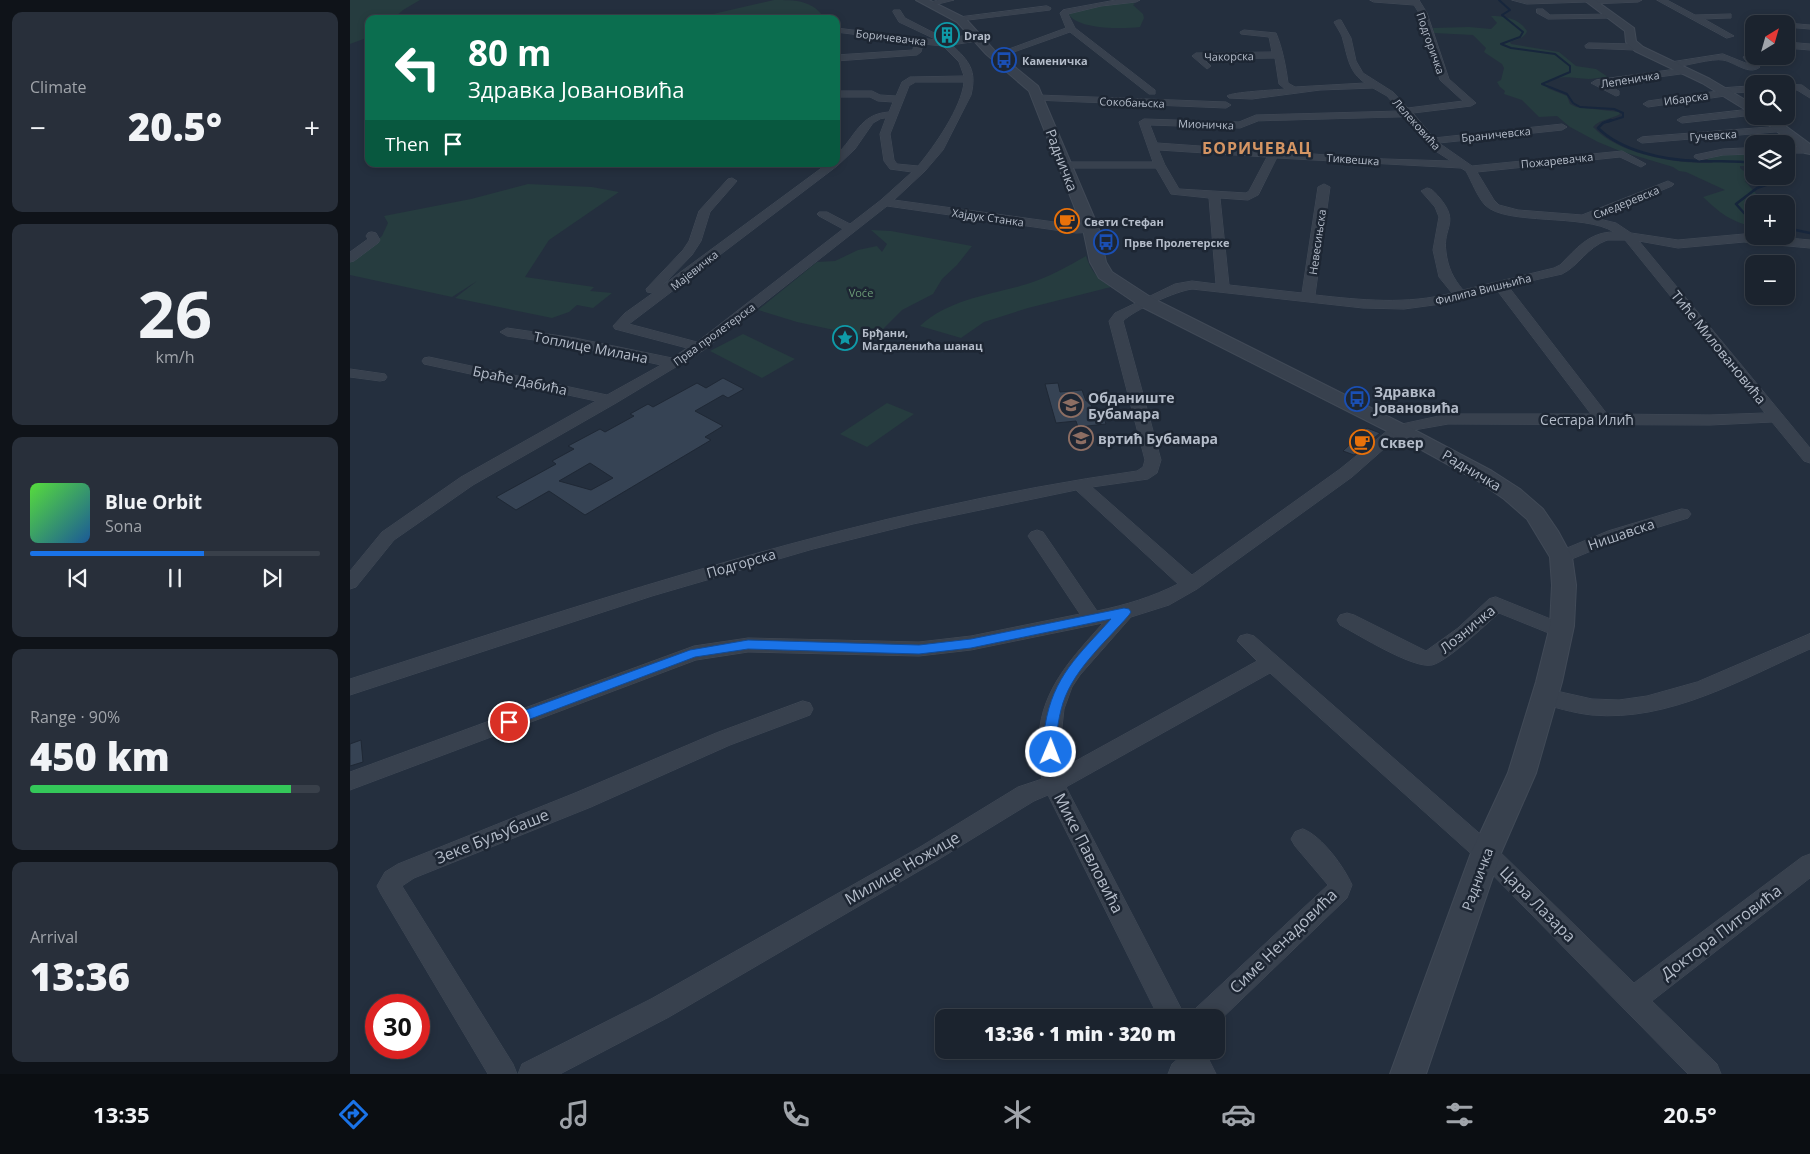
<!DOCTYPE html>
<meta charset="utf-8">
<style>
:root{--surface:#1b232e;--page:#282f3a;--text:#f1f3f6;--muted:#a0a4aa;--line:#39404a;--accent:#1a73e8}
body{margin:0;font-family:"Open Sans",sans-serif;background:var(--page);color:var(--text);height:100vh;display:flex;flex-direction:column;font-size:19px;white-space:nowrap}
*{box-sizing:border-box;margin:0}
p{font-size:16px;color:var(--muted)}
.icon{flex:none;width:28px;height:28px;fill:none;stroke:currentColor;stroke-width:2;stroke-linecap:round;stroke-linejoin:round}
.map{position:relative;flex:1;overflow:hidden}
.drawer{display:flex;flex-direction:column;gap:12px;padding:12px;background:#0f1319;width:350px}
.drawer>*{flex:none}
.guide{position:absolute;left:15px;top:15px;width:475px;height:152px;border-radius:10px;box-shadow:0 2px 8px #0003,0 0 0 1px var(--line);background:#0b6e4f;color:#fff;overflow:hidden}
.needle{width:32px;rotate:37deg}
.buttons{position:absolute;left:1395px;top:15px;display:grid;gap:10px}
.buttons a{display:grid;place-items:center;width:50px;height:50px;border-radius:10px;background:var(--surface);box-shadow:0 2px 8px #0003,0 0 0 1px var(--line);font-size:25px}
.speed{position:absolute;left:15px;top:994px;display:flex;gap:10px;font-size:25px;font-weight:700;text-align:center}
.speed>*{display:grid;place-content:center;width:65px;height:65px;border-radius:50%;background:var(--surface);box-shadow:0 2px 8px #0003,0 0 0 1px var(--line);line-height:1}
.speed .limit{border:8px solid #d22;background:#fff;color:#111}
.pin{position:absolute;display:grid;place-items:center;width:42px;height:42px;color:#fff;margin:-21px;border:2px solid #fff;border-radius:50%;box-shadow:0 1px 5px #0007}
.me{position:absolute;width:55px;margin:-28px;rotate:1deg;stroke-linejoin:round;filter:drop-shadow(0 0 4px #0008)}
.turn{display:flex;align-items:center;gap:18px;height:105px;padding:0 20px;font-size:22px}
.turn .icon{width:65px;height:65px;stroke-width:2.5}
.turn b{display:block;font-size:35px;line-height:42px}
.then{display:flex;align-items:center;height:48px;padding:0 20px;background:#0003;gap:10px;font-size:19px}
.big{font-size:38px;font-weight:800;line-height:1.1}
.drawer .card{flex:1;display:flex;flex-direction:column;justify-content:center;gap:8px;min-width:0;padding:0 18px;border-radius:10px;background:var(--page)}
.drawer .dial{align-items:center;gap:0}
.dial b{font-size:65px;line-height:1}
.song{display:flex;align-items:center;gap:15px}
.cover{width:60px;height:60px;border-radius:8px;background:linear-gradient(135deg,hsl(110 70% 55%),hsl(210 70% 35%))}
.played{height:5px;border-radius:2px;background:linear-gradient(90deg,var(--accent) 60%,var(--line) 60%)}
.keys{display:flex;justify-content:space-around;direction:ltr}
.heat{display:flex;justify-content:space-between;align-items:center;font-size:28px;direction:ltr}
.charge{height:8px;border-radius:4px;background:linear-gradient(90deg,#34c759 90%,var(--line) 0)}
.trip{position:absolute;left:585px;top:1009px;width:290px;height:50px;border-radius:10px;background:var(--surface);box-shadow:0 2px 8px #0003,0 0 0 1px var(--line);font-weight:800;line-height:50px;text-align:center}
.dock{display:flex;height:80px;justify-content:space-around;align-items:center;background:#0b0e12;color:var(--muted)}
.dock .icon{width:35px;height:35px}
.dock .active{color:var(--accent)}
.dock b{font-size:22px;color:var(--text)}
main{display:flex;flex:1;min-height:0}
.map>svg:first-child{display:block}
.green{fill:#263c3f}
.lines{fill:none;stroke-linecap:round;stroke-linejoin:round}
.stream-far1{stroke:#17263c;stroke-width:2}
.stream{stroke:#17263c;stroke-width:2.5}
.building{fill:#364354;stroke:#1f2835;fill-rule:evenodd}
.minor-casing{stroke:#414a57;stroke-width:1}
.tertiary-casing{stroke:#414a57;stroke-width:2}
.minor{fill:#38414e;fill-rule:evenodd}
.tertiary{fill:#38414e;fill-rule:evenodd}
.route{fill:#1a73e8;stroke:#114b97}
.labels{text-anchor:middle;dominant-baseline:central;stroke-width:5;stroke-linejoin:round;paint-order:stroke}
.far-poi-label{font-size:11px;font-weight:bold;fill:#b4bcc9;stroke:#1d2633;text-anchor:start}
.far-street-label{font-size:11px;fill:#b4bcc9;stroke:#1d2633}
.far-park-label{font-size:11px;fill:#6b9a76;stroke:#1d2633}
.street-label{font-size:14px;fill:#b4bcc9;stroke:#1d2633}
.poi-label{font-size:14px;font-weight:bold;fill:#b4bcc9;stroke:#1d2633;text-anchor:start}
.far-district-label{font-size:16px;font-weight:bold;letter-spacing:1px;fill:#d59563;stroke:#1d2633}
.near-street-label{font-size:16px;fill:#b4bcc9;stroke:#1d2633}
</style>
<main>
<section class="drawer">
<div class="card"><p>Climate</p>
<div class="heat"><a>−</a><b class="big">20.5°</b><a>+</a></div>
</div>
<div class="card dial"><b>26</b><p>km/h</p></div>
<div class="card">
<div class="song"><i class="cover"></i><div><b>Blue Orbit</b><p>Sona</p></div></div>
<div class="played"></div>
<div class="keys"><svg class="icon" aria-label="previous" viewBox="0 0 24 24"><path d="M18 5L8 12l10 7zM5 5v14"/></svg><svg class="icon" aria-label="pause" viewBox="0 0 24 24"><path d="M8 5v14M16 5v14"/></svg><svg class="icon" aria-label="next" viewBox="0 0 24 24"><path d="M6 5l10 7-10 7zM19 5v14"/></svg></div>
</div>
<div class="card"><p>Range · 90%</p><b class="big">450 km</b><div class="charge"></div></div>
<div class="card"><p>Arrival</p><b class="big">13:36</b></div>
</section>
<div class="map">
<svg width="1460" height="1074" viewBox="0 0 1460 1074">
<rect width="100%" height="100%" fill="#242f3e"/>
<path class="green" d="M0 0H70L53 10 43 19H19V37L0 44Z
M424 0C446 0 463 0 475 19H341Z
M781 2 785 4 783 5 793 14 794 18 790 27C773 29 726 30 718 13L758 4Z
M1141 16C1154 16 1169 18 1177 31 1175 38 1167 40 1160 42L1161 44 1209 52 1226 66 1246 69 1258 77C1251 77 1244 79 1238 79 1221 78 1210 74 1196 84L1200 86 1197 88 1217 96 1220 104 1226 107 1269 112 1270 114C1262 119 1250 119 1243 127 1269 155 1327 164 1363 163L1357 159 1370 155H1398L1404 160V166H1390V168L1398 174 1400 178 1395 181 1408 196 1399 210 1404 214 1401 219 1404 220V227C1380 221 1371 214 1353 197L1375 190 1336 172 1329 171 1323 167 1270 151 1248 142 1220 127 1207 116 1189 117 1172 100 1154 94 1155 91 1150 87 1147 82 1151 80 1154 68 1152 64 1134 52 1136 48 1123 35 1084 33 1083 28 1119 27 1141 29 1147 23Z
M178 184 242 187 269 192 199 240 175 277 244 287 240 291 262 293 243 308 227 305 219 312 202 318 105 298 127 281 102 297 0 275V262L32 236 38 223 34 216 121 199Z
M521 230 541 231 622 246 607 265 592 279 583 294 552 310 533 329 507 335 447 322 408 310 467 262 485 261 508 250 527 246 532 252 537 244Z
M736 256C741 271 747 278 761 287L678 308 634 322 611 338 570 326C599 299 641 295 677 284 699 277 717 267 736 256Z
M393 334 445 359 412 378 360 351Z
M537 403 564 414 517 447 490 434Z"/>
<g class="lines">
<path class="stream-far1" d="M1149 0 1160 10 1152 15 1173 32 1170 37 1151 44 1161 48 1205 54 1220 66V72L1192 84 1217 94 1223 103 1230 107 1264 109 1273 113V117L1257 122"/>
<path class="stream" d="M1261 120 1253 123 1248 128C1271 151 1314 160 1346 161 1365 162 1385 160 1404 163
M1404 217 1394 213 1386 204 1407 188 1425 182 1427 180 1426 176
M1436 228 1460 233"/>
</g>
<path class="building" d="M373 378 394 389 378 398 373 395 345 411 373 426 355 437 361 440 235 515 199 491 166 510 146 497 206 464 202 461 224 449 218 446 250 429 255 432 284 416 280 414 298 404 303 407 347 383 356 388ZM240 463 263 478 241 490 209 481Z
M708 383 710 392 732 390 736 401H740L743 411 751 410 756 424 728 427 726 421 706 423 695 384Z
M1017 428 1030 433 1004 455 993 451Z
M11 740 13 762 0 766V744Z"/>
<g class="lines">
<defs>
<path id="minor" d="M588 0H604L580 6 576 4Z
M766 0H790L786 2 751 6 718 14 725 28 805 90V94H799L720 32 647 58 640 56 716 28 710 13 713 10Z
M1020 0H1069L1077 13 1099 79 1126 103 1121 106 1063 113 1084 138 1212 124 1217 127 1212 130 1089 143 1122 166 1272 151 1296 164 1291 167 1270 157 1127 172 1144 200 1149 205 1168 210 1232 215 1318 181 1324 184 1322 186 1245 218 1266 223 1281 233 1328 240 1394 234 1460 240V248L1394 242 1328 248 1289 241 1460 448V463L1454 461 1422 422 1360 425 1098 424 1053 432 1002 477 847 589 819 605 781 617 730 675 722 687 714 709 711 736 713 768 907 661 887 641 890 636 897 634 904 636 1144 846 1284 983 1452 857 1460 854V878L1302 1001 1367 1064 1371 1074H1338L1128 860 920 673 716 787 836 1018H809L698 795 684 801 586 861 319 1017 210 1074H168L172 1064 301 999 570 847 668 787 692 779C691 765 689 750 689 736 692 688 723 657 753 623L621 650 569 656 398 652 346 660 0 790V772L344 646 398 638 569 642 621 636 730 614 678 536 681 532 687 530 693 532 747 611C776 605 802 597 828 584L726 490 563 524 463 549 302 596 0 695V679C259 596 517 509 787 471L793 467 795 460 759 321 765 313 825 284 842 281 866 284 859 198 821 194 806 168H714L709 165 714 162H803L789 122 794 119 889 122 906 115 1050 111 1037 96 1023 88 970 90 902 99 879 98 877 96C882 92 925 90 935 89L929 84 925 58 854 59 861 66 857 69 842 56 846 53 922 52 919 37 891 34 890 32 894 30 926 33C932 47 936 67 938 83L945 87 1015 83C999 72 998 58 993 40 992 34 987 28 984 22L988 20H991L1001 38 1006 61 1013 73 1043 92 1058 108 1113 101 1090 80 1069 13 1064 5 1024 2ZM1055 117 1084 150 1101 161 1034 159 807 143 800 125 890 128 908 121ZM809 150 917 157 899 191 896 193 829 189 815 165ZM927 158 1111 168 1116 171C1122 182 1127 196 1135 205 1156 226 1234 213 1264 232 1239 232 1226 249 1210 265L1204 268 1113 290C1103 278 1098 268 1096 252 1092 227 1111 223 1089 197 1085 193 1083 189 1077 188L1071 191 1085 207 1089 217 1083 250 1089 277 1102 293C1057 305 1011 300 965 295L980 187 974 184 968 187 952 293 879 285 870 198 898 200 908 195ZM1257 240H1275L1415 413 1360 415 1257 414 1158 286 1212 274C1230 265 1236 248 1257 240ZM842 289 1013 308 1054 309 1091 304 1146 289 1241 414H1098L1043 426 990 469 842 575 742 487 798 479 807 473 811 460 773 321C784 310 826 291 842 289Z
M1162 0H1292L1288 2 1241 4 1237 2 1177 4Z
M1307 0H1317L1345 15 1381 14V18H1378L1354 19 1384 36 1377 38Z
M697 6 701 8 700 10 610 21 606 19 610 17Z
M1187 9H1193L1200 15 1263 14 1267 16 1263 18 1198 19 1187 13Z
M544 10H550L555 18 592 37 585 39 549 22 543 12Z
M1407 21 1420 22 1424 24H1406Z
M1436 23 1460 25V29L1436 27V24H1433Z
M486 28 595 41C604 37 623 32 631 38L627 41 602 45C619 61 627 70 621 95L593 150 575 171 544 200 726 225 745 226 747 229 745 232 726 233 537 206 354 350 266 403 123 485 44 540 6 587 0 589V571L32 532 111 477 246 401 74 364 72 361 74 358 79 357 257 395 311 365 225 346 157 336 150 332 157 328 225 338 322 358 337 348 265 329 263 326 275 313 303 293 297 292 296 289 333 250 339 241 349 211 378 179 382 178 387 181 360 212 351 241 342 255 313 285 477 164H486V155C506 137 509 114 539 112L543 102 528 101 520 97H486V91H522L530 95 546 96 552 82 560 77 614 76 609 62 593 46 573 44 571 52 567 55 486 61V55L563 50 564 42 486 32ZM566 82H614C612 107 584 147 568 166L547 164 544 160 540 134 559 86ZM536 118 530 134 534 161 540 169 562 172 531 200 500 224 477 212H469L467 214 469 216 493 229 347 342 279 324 487 166 505 149 523 123 530 119Z
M1436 42 1460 44V50L1436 48Z
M1239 43 1285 44 1289 47 1285 50 1236 48 1235 46Z
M1373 54 1398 64 1393 57 1400 55 1410 67C1399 76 1385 62 1373 60 1363 58 1334 66 1322 68L1318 65 1322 62Z
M1335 68 1338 69V73L1256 84 1269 91V95L1266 96 1241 83 1246 80Z
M1436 84 1452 85 1460 91V98L1447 90H1436Z
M1404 86V92L1379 93 1375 96 1298 107 1293 104 1298 101 1368 91 1373 88Z
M688 95 876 102 881 105 876 108 685 100V96Z
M1404 109V115L1332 123 1327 120 1332 117Z
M1434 126 1439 129 1438 131 1292 143 1287 140 1292 137Z
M1436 147H1460V153H1436Z
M1404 148V154L1373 155 1349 160 1344 157 1345 155 1373 149Z
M22 232 26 233 30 240 28 243 4 261 0 262V252L18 239 16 236 18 233Z
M0 369 35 374 37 377 35 380 30 381 0 377Z
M1332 509 1338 510 1341 514 1338 518 1270 539 1217 561 1211 563 1205 561 1202 557 1205 553 1258 531Z
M1146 597 1218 626 1221 631 1218 636 1211 638 1149 613C1135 625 1098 661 1082 665 1063 669 1009 635 990 625L987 620 990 615 997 613 1004 615 1076 651 1108 628 1139 599Z
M1460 634V649C1392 679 1319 722 1242 715 1223 713 1204 707 1186 702L1183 696 1186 690 1193 688 1242 699 1269 700 1297 696 1347 682Z
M453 701 460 703 463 709 460 715 380 745 241 807 64 878 52 886 163 1064 167 1074H138L31 894 27 886 35 872 48 864 225 793 366 733Z
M953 829C972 836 994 867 1002 885L997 898 866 1024V1018H841L845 1009 978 885 945 846 941 839 945 832Z
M827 1050H854L866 1074H818L822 1064 830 1057Z"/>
<path id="tertiary" d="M566 0H579L615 18 644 50 688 86 749 229 756 262 762 272 802 298 1055 425 1142 471 1170 489 1193 509 1208 531 1222 557 1226 585 1224 626 1212 682 1186 773 1151 853 1076 1074H1040L1121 853 1158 773 1186 682 1200 626 1202 585 1200 557 1177 519 1154 499 1128 481 1041 433 790 306 749 278 740 262 733 229 679 91 636 54 607 22Z
M1234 0H1245L1284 28 1286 41 1293 47 1360 79 1404 105V115L1352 83 1285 51 1276 42 1275 31Z
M1407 116H1422L1460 144V154L1455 153Z"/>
</defs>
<use href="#minor" class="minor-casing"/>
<use href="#tertiary" class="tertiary-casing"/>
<use href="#minor" class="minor"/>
<use href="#tertiary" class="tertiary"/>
</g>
<path class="route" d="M774 608 779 609 781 612 779 615C754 644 720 672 711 710 709 718 707 728 707 737 707 744 709 750 706 756L701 758 696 756C692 747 693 735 695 726 703 676 729 655 761 619L621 648 569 654 398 649 345 657 159 727 154 725 152 722 154 718 340 650 398 640 569 645 621 639Z"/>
<defs>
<symbol id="building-ring" viewBox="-11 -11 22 22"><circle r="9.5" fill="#1d2633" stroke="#0f9aa8" stroke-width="1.5"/><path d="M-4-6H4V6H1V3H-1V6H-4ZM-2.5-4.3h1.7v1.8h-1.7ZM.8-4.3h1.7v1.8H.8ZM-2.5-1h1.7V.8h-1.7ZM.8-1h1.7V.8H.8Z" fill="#0f9aa8"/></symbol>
<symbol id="bus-ring" viewBox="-11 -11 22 22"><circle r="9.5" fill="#1d2633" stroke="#1a4fb4" stroke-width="1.5"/><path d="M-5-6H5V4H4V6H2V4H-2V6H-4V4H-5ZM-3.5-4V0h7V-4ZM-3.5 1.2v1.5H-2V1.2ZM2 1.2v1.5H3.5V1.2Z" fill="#1a4fb4"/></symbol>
<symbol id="cafe-ring" viewBox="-11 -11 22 22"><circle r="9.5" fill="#1d2633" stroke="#e8710a" stroke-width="1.5"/><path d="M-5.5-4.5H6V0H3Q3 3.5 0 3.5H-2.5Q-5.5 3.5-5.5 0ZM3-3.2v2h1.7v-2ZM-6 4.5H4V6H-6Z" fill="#e8710a"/></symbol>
<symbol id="sight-ring" viewBox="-11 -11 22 22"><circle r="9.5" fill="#1d2633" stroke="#0f9aa8" stroke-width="1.5"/><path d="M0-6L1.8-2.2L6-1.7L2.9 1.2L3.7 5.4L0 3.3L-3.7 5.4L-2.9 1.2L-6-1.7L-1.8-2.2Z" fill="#0f9aa8"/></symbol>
<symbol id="school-ring" viewBox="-11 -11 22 22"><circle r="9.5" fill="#1d2633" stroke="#8d6e63" stroke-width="1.5"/><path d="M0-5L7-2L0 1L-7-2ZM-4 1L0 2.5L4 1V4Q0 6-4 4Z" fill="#8d6e63"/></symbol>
</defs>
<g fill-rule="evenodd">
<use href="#building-ring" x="583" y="21" width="28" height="28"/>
<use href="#bus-ring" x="640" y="46" width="28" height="28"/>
<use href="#cafe-ring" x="703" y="207" width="28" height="28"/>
<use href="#bus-ring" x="742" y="228" width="28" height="28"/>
<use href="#sight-ring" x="481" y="324" width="28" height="28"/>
<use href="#bus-ring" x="993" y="385" width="28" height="28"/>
<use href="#school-ring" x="707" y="391" width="28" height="28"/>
<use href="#school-ring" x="717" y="424" width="28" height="28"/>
<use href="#cafe-ring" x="998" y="428" width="28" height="28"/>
</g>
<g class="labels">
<g class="far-poi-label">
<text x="614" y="35">Drap</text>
<text x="672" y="60">Каменичка</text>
<text x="734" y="221">Свети Стефан</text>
<text x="774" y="242">Прве Пролетерске</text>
<text x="512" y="332">Брђани,<tspan x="512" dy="13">Магдаленића шанац</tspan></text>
</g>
<g class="far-street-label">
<text transform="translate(541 37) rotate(7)">Боричевачка</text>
<text transform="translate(1081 43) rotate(71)">Подгоричка</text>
<text transform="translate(879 56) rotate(-1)">Чакорска</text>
<text transform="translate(1280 79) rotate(-9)">Лепеничка</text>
<text transform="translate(1336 98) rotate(-8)">Ибарска</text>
<text transform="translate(782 102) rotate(2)">Сокобањска</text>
<text transform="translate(856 124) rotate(2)">Мионичка</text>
<text transform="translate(1067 124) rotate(48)">Лелековића</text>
<text transform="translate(1146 134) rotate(-6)">Браничевска</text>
<text transform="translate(1363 135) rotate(-4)">Гучевска</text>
<text transform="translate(1003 159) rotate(4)">Тиквешка</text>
<text transform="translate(1207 160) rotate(-6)">Пожаревачка</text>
<text transform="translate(1276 202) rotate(-22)">Смедеревска</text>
<text transform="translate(638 217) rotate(8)">Хајдук Станка</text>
<text transform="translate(967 242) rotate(-82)">Невесињска</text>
<text transform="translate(344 270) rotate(-38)">Мајевичка</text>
<text transform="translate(1133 289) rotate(-14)">Филипа Вишњића</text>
<text transform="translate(364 334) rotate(-36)">Прва пролетерска</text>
</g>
<g class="far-park-label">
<text x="511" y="292">Voće</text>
</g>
<g class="street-label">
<text transform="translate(712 160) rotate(69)">Радничка</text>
<text transform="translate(241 347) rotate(11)">Топлице Милана</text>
<text transform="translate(1369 347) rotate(51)">Тиће Миловановића</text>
<text transform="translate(170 380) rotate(12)">Браће Дабића</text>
<text x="1237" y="419">Сестара Илић</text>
<text transform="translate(1122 470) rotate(31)">Радничка</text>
<text transform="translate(1271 534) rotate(-19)">Нишавска</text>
<text transform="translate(391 563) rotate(-16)">Подгорска</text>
<text transform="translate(1117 629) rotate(-39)">Лозничка</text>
<text transform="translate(1127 879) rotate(-70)">Радничка</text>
</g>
<g class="poi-label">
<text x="1024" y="391">Здравка<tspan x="1024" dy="16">Јовановића</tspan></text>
<text x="738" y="397">Обданиште<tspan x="738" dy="16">Бубамара</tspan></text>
<text x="748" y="438">вртић Бубамара</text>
<text x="1030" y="442">Сквер</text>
</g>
<g class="far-district-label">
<text x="907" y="148">БОРИЧЕВАЦ</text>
</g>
<g class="near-street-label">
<text transform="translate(142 836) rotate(-22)">Зеке Буљубаше</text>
<text transform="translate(739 853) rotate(63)">Мике Павловића</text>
<text transform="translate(552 868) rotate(-30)">Милице Ножице</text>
<text transform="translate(1188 904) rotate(45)">Цара Лазара</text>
<text transform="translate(1371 932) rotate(-37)">Доктора Питовића</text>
<text transform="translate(933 941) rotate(-44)">Симе Ненадовића</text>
</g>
</g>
</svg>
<div class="buttons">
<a><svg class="needle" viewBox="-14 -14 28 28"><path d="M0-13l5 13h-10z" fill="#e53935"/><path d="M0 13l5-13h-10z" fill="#a0a4aa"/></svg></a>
<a><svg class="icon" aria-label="search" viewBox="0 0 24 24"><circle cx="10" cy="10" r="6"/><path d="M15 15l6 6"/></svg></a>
<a><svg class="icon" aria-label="layers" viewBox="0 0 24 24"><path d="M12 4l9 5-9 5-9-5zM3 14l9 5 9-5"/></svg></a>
<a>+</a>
<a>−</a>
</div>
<div class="speed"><div class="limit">30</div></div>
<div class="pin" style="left:159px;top:722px;background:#d93025"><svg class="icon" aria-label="arrive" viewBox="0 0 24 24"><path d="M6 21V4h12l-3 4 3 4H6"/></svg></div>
<svg class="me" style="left:701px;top:752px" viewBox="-20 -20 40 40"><circle r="17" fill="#1a73e8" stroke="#fff" stroke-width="3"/><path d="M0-11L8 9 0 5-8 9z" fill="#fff"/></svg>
<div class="trip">13:36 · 1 min · 320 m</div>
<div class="guide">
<div class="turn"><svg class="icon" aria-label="left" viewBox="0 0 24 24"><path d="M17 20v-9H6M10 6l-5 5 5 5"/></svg><div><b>80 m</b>Здравка Јовановића</div></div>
<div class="then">Then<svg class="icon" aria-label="arrive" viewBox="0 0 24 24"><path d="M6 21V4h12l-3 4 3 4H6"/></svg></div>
</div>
</div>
</main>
<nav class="dock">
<b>13:35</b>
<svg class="icon active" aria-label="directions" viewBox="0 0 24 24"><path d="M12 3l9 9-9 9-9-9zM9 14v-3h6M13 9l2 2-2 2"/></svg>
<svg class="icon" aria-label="music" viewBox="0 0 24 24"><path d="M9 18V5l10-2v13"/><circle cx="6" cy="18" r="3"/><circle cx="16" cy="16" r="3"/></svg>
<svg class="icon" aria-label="phone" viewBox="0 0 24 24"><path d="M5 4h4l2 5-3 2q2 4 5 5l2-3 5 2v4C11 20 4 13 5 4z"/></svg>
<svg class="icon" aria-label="climate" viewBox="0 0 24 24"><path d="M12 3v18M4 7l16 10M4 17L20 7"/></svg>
<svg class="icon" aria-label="car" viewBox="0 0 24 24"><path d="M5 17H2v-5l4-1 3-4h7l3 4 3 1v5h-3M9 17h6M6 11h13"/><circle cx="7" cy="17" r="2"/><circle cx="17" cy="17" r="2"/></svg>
<svg class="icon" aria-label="filters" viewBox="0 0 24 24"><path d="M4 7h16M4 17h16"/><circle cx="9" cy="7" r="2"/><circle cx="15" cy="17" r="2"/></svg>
<b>20.5°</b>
</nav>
